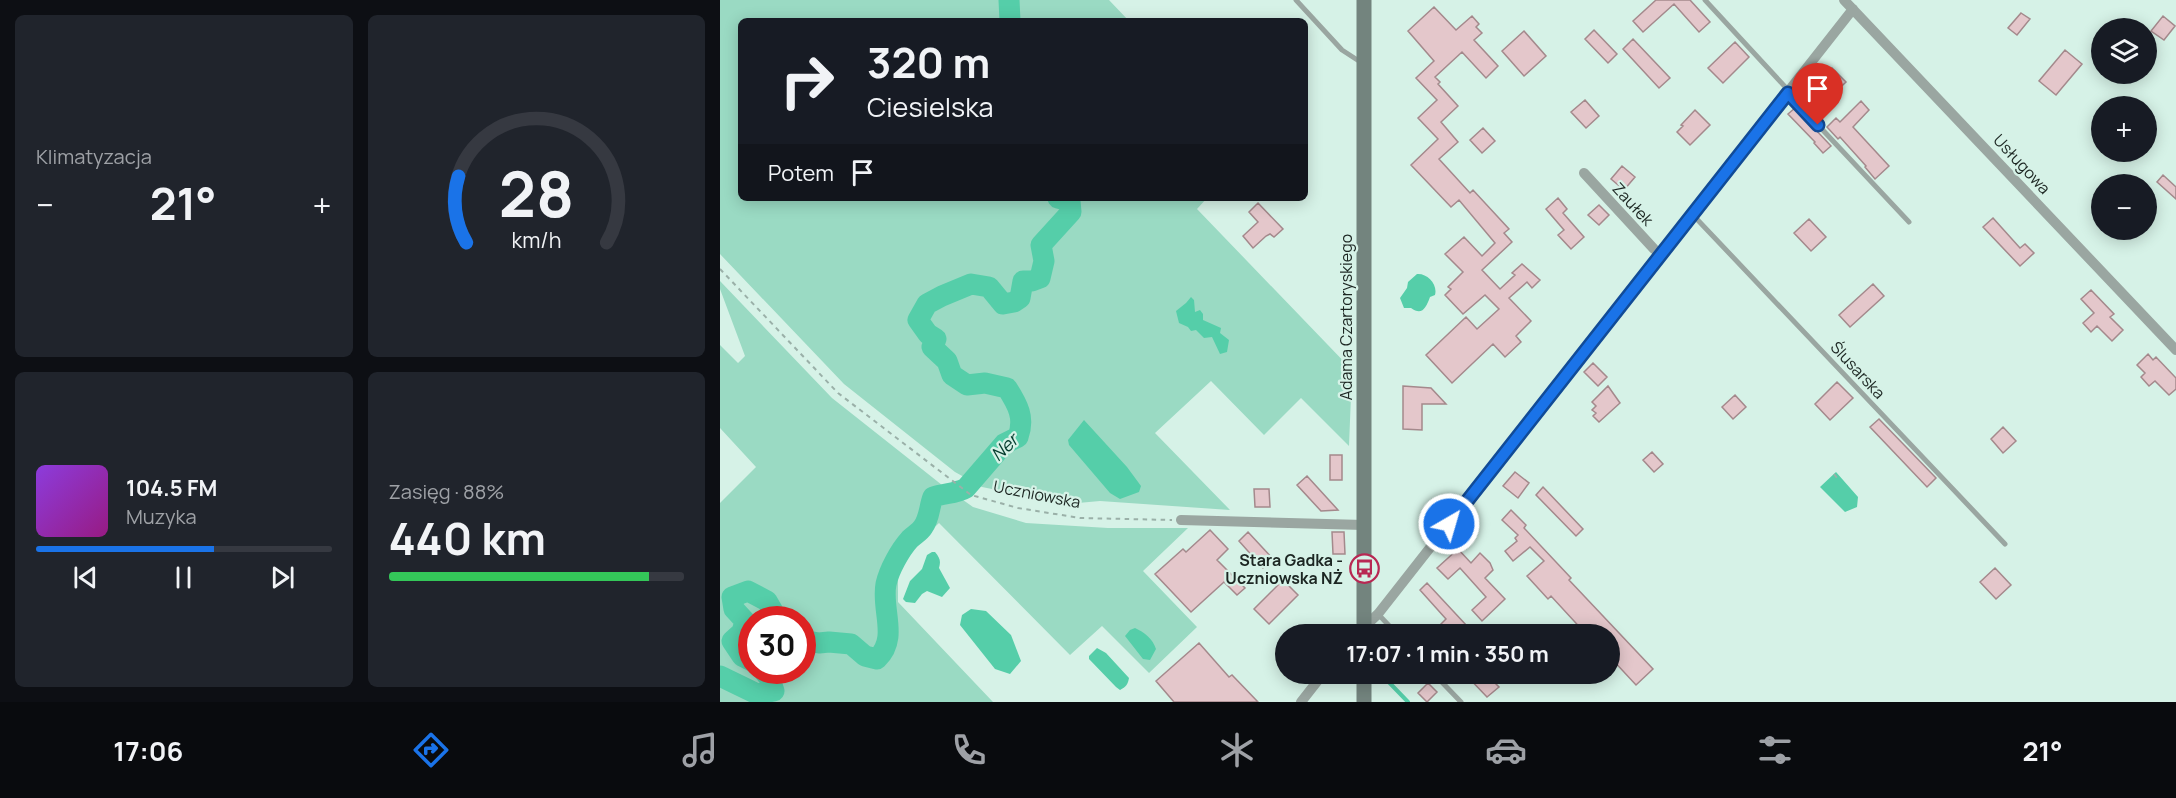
<!DOCTYPE html>
<html lang="pl">
<meta charset="utf-8">
<style>
:root{--surface:#171b24;--page:#20242c;--text:#f1f3f6;--muted:#9ea1a6;--line:#363941;--accent:#1a73e8}
body{margin:0;font-family:Manrope,sans-serif;background:var(--page);color:var(--text);height:100vh;display:flex;flex-direction:column;font-size:22px;white-space:nowrap}
*{box-sizing:border-box;margin:0}
p{font-size:20px;color:var(--muted)}
.icon{flex:none;width:33px;height:33px;fill:none;stroke:currentColor;stroke-width:2;stroke-linecap:round;stroke-linejoin:round}
.map{position:relative;flex:1;overflow:hidden}
.panel{display:flex;flex-direction:column;gap:15px;padding:15px;background:#0d0f14;width:720px}
.panel>*{flex:none}
.hud{position:absolute;left:18px;top:18px;width:570px;height:183px;border-radius:9px;box-shadow:0 3px 15px #0003;background:#171b24;color:var(--text);overflow:hidden}
.controls{position:absolute;left:1371px;top:18px;display:grid;gap:12px}
.controls a{display:grid;place-items:center;width:66px;height:66px;border-radius:50%;background:var(--surface);box-shadow:0 3px 15px #0003;font-size:30px}
.speed{position:absolute;left:18px;top:606px;display:flex;gap:12px;font-size:30px;font-weight:700;text-align:center}
.speed>*{display:grid;place-content:center;width:78px;height:78px;border-radius:50%;background:var(--surface);box-shadow:0 3px 15px #0003;line-height:1}
.speed .limit{border:9px solid #d22;background:#fff;color:#111}
.pin{position:absolute;display:grid;place-items:center;width:51px;height:51px;color:#fff;margin:-62px -26px;border-radius:50% 50% 50% 0;rotate:-45deg;box-shadow:0 0 6px #0007}
.pin .icon{rotate:45deg}
.me{position:absolute;width:66px;margin:-33px;rotate:38deg;stroke-linejoin:round;filter:drop-shadow(0 0 4px #0008)}
.turn{display:flex;align-items:center;gap:21px;height:126px;padding:0 30px;font-size:27px}
.turn .icon{width:78px;height:78px;stroke-width:2.5}
.turn b{display:block;font-size:42px;line-height:51px}
.then{display:flex;align-items:center;height:57px;padding:0 30px;background:#0003;gap:12px;font-size:22px}
.big{font-size:45px;font-weight:700;line-height:1.1}
.panel .card{flex:1;display:flex;flex-direction:column;justify-content:center;gap:9px;min-width:0;padding:0 21px;border-radius:9px;background:var(--page)}
.panel .dial{align-items:center;gap:0}
.dial svg{height:156px;overflow:visible;fill:none;stroke:var(--line);stroke-width:7;stroke-linecap:round;text-anchor:middle}
.dial text{fill:var(--text);stroke:none}
.song{display:flex;align-items:center;gap:18px}
.cover{width:72px;height:72px;border-radius:9px;background:linear-gradient(135deg,hsl(270 70% 55%),hsl(310 70% 35%))}
.played{height:6px;border-radius:3px;background:linear-gradient(90deg,var(--accent) 60%,var(--line) 60%)}
.keys{display:flex;justify-content:space-around;direction:ltr}
.heat{display:flex;justify-content:space-between;align-items:center;font-size:33px;direction:ltr}
.charge{height:9px;border-radius:4px;background:linear-gradient(90deg,#34c759 88%,var(--line) 0)}
.panel .tiles{flex:1;display:grid;gap:15px;grid-template-columns:repeat(2,1fr)}
.trip{position:absolute;left:555px;top:624px;width:345px;height:60px;border-radius:30px;background:var(--surface);box-shadow:0 3px 15px #0003;font-weight:700;line-height:60px;text-align:center}
.tab-bar{display:flex;height:96px;justify-content:space-around;align-items:center;background:#090b0e;color:var(--muted)}
.tab-bar .icon{width:42px;height:42px}
.tab-bar .current{color:var(--accent)}
.tab-bar b{font-size:27px;color:var(--text)}
main{display:flex;flex:1;min-height:0}
.map>svg:first-child{display:block}
.green{fill:#9adac3;fill-rule:evenodd}
.water{fill:#55cea9}
.lines{fill:none;stroke-linecap:round;stroke-linejoin:round}
.stream{stroke:#55cea9;stroke-width:4}
.river{stroke:#55cea9;stroke-width:21}
.building{fill:#e4c7cb;stroke:#a4898c;stroke-width:1.5}
.path{stroke:#9ab0a8;stroke-width:2;stroke-dasharray:4.5 4.5;stroke-linecap:butt}
.lane{stroke:#9aa6a1;stroke-width:5}
.street{stroke:#9aa6a1;stroke-width:10}
.secondary{stroke:#73847e;stroke-width:15}
.route-casing{stroke:#114b97;stroke-width:15}
.route{stroke:#1a73e8;stroke-width:10}
.labels{text-anchor:middle;dominant-baseline:central;stroke-width:4.5;stroke-linejoin:round;paint-order:stroke}
.street-label{font-size:16px;fill:#1c2622;stroke:#d6f2e7}
.poi-label{font-size:16px;font-weight:bold;fill:#1c2622;stroke:#d6f2e7;text-anchor:end}
.water-label{font-size:18px;font-style:italic;fill:#053c2e;stroke:#d6f2e7}
</style>
<main>
<section class="panel">
<div class="tiles">
<div class="card"><p>Klimatyzacja</p>
<div class="heat"><a>−</a><b class="big">21°</b><a>+</a></div>
</div>
<div class="card dial"><svg viewBox="0 0 100 80">
<path d="M14 69A42 42 0 1 1 86 69"/>
<path d="M14 69A42 42 0 0 1 10 35" stroke="#1a73e8"/>
<text x="50" y="56" font-size="32" font-weight="700">28</text>
<text x="50" y="72" font-size="11">km/h</text>
</svg></div>
<div class="card">
<div class="song"><i class="cover"></i><div><b>104.5 FM</b><p>Muzyka</p></div></div>
<div class="played"></div>
<div class="keys"><svg class="icon" aria-label="previous" viewBox="0 0 24 24"><path d="M18 5L8 12l10 7zM5 5v14"/></svg><svg class="icon" aria-label="pause" viewBox="0 0 24 24"><path d="M8 5v14M16 5v14"/></svg><svg class="icon" aria-label="next" viewBox="0 0 24 24"><path d="M6 5l10 7-10 7zM19 5v14"/></svg></div>
</div>
<div class="card"><p>Zasięg · 88%</p><b class="big">440 km</b><div class="charge"></div></div>
</div>
</section>
<div class="map">
<svg width="1456" height="702" viewBox="0 0 1456 702">
<rect width="100%" height="100%" fill="#d6f2e7"/>
<path class="green" d="M0 0H389L409 21H21V198H487L477 209 632 370 629 446 581 398 544 435 491 381 435 433 510 510 380 501 347 504 262 487 235 472 124 384 0 254Z
M0 281 112 398 222 485 253 507 306 523 388 528H468L423 571 477 627 429 673 382 626 350 655 219 523 195 546 178 575V602L273 702H0V503L36 467 0 428V345L18 363 25 356 0 289ZM32 620H82V670H32Z"/>
<path class="water" d="M697 274C707 273 718 284 715 295L710 297C706 308 702 316 691 308H684L680 298 687 288 688 282Z
M471 297 474 300 475 312 480 310 483 314V320L501 328 500 333 509 340 507 352 500 354 492 337 484 338 476 330 471 331 468 327 459 323 456 311 466 303Z
M364 420 407 467 421 486 419 492 400 499 390 493 349 445 348 440Z
M1116 472 1138 497 1137 507 1125 512 1100 487Z
M212 552H215C220 558 221 561 219 568L230 588 222 597 207 591 202 594 195 603 186 602 183 599 190 581 202 569 207 555Z
M251 609 266 611 291 635 301 661 290 674 275 669 240 625 242 615Z
M415 628C424 632 433 639 436 649L430 660 423 659 405 636 410 630Z
M377 648 386 653 409 678C408 684 406 687 400 690L396 687 369 659V656Z"/>
<g class="lines">
<path class="stream" d="M661 674 688 702"/>
<path class="river" d="M289 0 290 21
M82 640 99 643 109 642 131 644 145 656 157 659C179 638 161 610 166 584 169 570 180 550 190 539 194 535 200 532 203 527 210 517 209 507 213 497 224 493 236 494 246 488L284 444 298 437C305 418 298 405 287 388L265 383 247 385 232 375 227 361 212 347 216 339 208 334 198 320 207 304 222 296 251 284 269 287 283 304 294 302 300 298 303 281H312L320 278 324 261 321 245 351 212 350 201 338 198
M32 661 22 656 12 641 22 632 25 621 14 609 12 597 28 591 47 601 58 620
M0 676 37 694 54 691 50 679 43 670"/>
</g>
<path class="building" d="M936 0H970L990 22 979 32 954 4 923 32 913 21Z
M714 7 736 30 752 16 759 24 756 27 762 33 754 40 778 66 766 78 742 52 715 77 720 82 718 84 738 106 721 122 738 142 719 159 750 193 753 190 789 229 784 233 792 242 762 270 780 289 795 275 792 273 802 264 820 280 812 288 807 282 789 298 811 321 796 336 801 342 785 357 773 344 732 383 706 355 746 317 757 329 779 309 765 295 743 314 725 295 731 289 728 287 743 272 725 254 744 237 762 256 775 243 739 200 731 207 691 165 718 139 698 118 717 100 696 78 714 61 688 31Z
M1301 13 1310 19 1297 35 1288 28Z
M1443 16 1455 26 1444 40 1431 31Z
M874 30 897 54 888 63 865 39Z
M804 31 826 56 804 76 782 51Z
M913 39 950 78 939 88 903 49Z
M1015 42 1029 57 1003 83 988 68Z
M1345 50 1362 64 1336 95 1319 81Z
M1112 68 1126 82 1103 104 1090 90Z
M865 100 879 116 866 128 851 112Z
M1141 101 1149 110 1133 127 1169 166 1155 179 1145 167 1146 166 1120 137 1118 139 1107 127 1116 118 1120 122Z
M1075 108 1111 146 1103 153 1094 143 1095 142 1068 114Z
M975 110 990 125 970 145 957 132 963 126 961 125Z
M763 128 775 141 762 153 750 140Z
M902 166 915 177 904 190 891 179Z
M1443 175 1456 187V199L1437 182Z
M838 198 847 209 843 213 864 237 851 249 838 235 844 230 826 209Z
M538 203 563 229 554 237 550 234 546 236 533 248 523 236 538 222 529 212Z
M879 205 889 215 879 225 868 215Z
M1273 218 1300 248 1305 244 1314 253 1300 266 1263 227Z
M1089 219 1106 237 1091 251 1074 233Z
M1153 284 1164 296 1130 327 1119 315Z
M1371 290 1394 314 1390 317 1403 330 1392 341 1377 326 1371 332 1363 323 1374 313 1361 299Z
M1428 354 1433 360 1436 357 1456 378V389L1449 395 1435 381 1429 386 1421 377 1425 373 1417 365Z
M873 363 887 377 878 386 864 372Z
M1117 382 1133 398 1110 420 1095 404Z
M683 386 711 388 726 404H702V430L683 429Z
M888 386 900 403 879 422 873 416 876 413 872 410 876 406 872 402Z
M1015 395 1026 407 1013 419 1002 407Z
M1159 419 1216 478 1207 487 1150 427Z
M1283 427 1296 441 1283 453 1271 439Z
M932 452 943 464 934 472 923 460Z
M610 455H622V480H610Z
M795 472 809 483 798 498 783 486Z
M587 476 618 510 601 511 577 485Z
M823 487 863 529 856 536 816 495Z
M534 489H549L550 507H535Z
M791 510 806 525 804 528 851 578 849 580 933 669 916 685 890 657V634H866L831 596 828 599 807 576 824 561 810 547 793 561 785 551 797 541 795 538 798 535 782 520Z
M744 522 752 528 739 545 731 538Z
M490 530 508 549 497 560 525 588 517 595 504 582 471 612 435 574 463 549 466 552Z
M528 532 553 559 543 568 519 541Z
M612 532H624L625 554H613Z
M738 549 751 563 760 553 770 563 773 570 765 578 785 599 762 621 752 610 766 597 740 568 728 579 717 568Z
M1275 568 1291 585 1276 599 1260 582Z
M563 580 578 595 549 624 534 609Z
M707 583 747 626 739 634H711L726 619 700 590Z
M479 643 509 677 512 675 538 702H454L436 681Z
M745 674H766L779 687 767 697Z
M708 683 717 692 707 702 698 693Z"/>
<g class="lines">
<path class="path" d="M0 269 118 393 251 495 298 508 360 518 452 520
M1114 474 1118 479"/>
<path class="lane" d="M576 0 622 50 642 63
M985 0 1069 91
M1068 93 1189 222
M972 214 1285 544
M658 614 677 634
M714 674 741 702"/>
<path class="street" d="M1124 0 1456 350
M864 173 934 249 941 254
M461 520 644 525
M641 630 658 614 1133 9
M581 702 603 674"/>
<path class="secondary" d="M644 0V634
M644 702V674"/>
</g>
<g class="lines">
<defs>
<path id="route" d="M729 524 1068 93 1098 125"/>
</defs>
<use href="#route" class="route-casing"/>
<use href="#route" class="route"/>
</g>
<defs>
<symbol id="bus-ring" viewBox="-11 -11 22 22"><circle r="9.5" fill="#d6f2e7" stroke="#b82853" stroke-width="1.5"/><path d="M-5-6H5V4H4V6H2V4H-2V6H-4V4H-5ZM-3.5-4V0h7V-4ZM-3.5 1.2v1.5H-2V1.2ZM2 1.2v1.5H3.5V1.2Z" fill="#b82853"/></symbol>
</defs>
<g fill-rule="evenodd">
<use href="#bus-ring" x="628" y="552" width="33" height="33"/>
</g>
<g class="labels">
<g class="street-label">
<text transform="translate(1302 164) rotate(47)">Usługowa</text>
<text transform="translate(913 204) rotate(47)">Zaułek</text>
<text transform="translate(626 317) rotate(-90)">Adama Czartoryskiego</text>
<text transform="translate(1138 370) rotate(47)">Ślusarska</text>
<text transform="translate(317 494) rotate(11)">Uczniowska</text>
</g>
<g class="poi-label">
<text x="623" y="560">Stara Gadka -<tspan x="623" dy="18">Uczniowska NŻ</tspan></text>
</g>
<g class="water-label">
<text transform="translate(284 447) rotate(-44)">Ner</text>
</g>
</g>
</svg>
<div class="controls">
<a><svg class="icon" aria-label="layers" viewBox="0 0 24 24"><path d="M12 4l9 5-9 5-9-5zM3 14l9 5 9-5"/></svg></a>
<a>+</a>
<a>−</a>
</div>
<div class="speed"><div class="limit">30</div></div>
<div class="pin" style="left:1098px;top:125px;background:#d93025"><svg class="icon" aria-label="arrive" viewBox="0 0 24 24"><path d="M6 21V4h12l-3 4 3 4H6"/></svg></div>
<svg class="me" style="left:729px;top:524px" viewBox="-20 -20 40 40"><circle r="17" fill="#1a73e8" stroke="#fff" stroke-width="3"/><path d="M0-11L8 9 0 5-8 9z" fill="#fff"/></svg>
<div class="trip">17:07 · 1 min · 350 m</div>
<div class="hud">
<div class="turn"><svg class="icon" aria-label="right" viewBox="0 0 24 24"><path d="M7 20v-9h11M14 6l5 5-5 5"/></svg><div><b>320 m</b>Ciesielska</div></div>
<div class="then">Potem<svg class="icon" aria-label="arrive" viewBox="0 0 24 24"><path d="M6 21V4h12l-3 4 3 4H6"/></svg></div>
</div>
</div>
</main>
<nav class="tab-bar">
<b>17:06</b>
<svg class="icon current" aria-label="directions" viewBox="0 0 24 24"><path d="M12 3l9 9-9 9-9-9zM9 14v-3h6M13 9l2 2-2 2"/></svg>
<svg class="icon" aria-label="music" viewBox="0 0 24 24"><path d="M9 18V5l10-2v13"/><circle cx="6" cy="18" r="3"/><circle cx="16" cy="16" r="3"/></svg>
<svg class="icon" aria-label="phone" viewBox="0 0 24 24"><path d="M5 4h4l2 5-3 2q2 4 5 5l2-3 5 2v4C11 20 4 13 5 4z"/></svg>
<svg class="icon" aria-label="climate" viewBox="0 0 24 24"><path d="M12 3v18M4 7l16 10M4 17L20 7"/></svg>
<svg class="icon" aria-label="car" viewBox="0 0 24 24"><path d="M5 17H2v-5l4-1 3-4h7l3 4 3 1v5h-3M9 17h6M6 11h13"/><circle cx="7" cy="17" r="2"/><circle cx="17" cy="17" r="2"/></svg>
<svg class="icon" aria-label="filters" viewBox="0 0 24 24"><path d="M4 7h16M4 17h16"/><circle cx="9" cy="7" r="2"/><circle cx="15" cy="17" r="2"/></svg>
<b>21°</b>
</nav>
